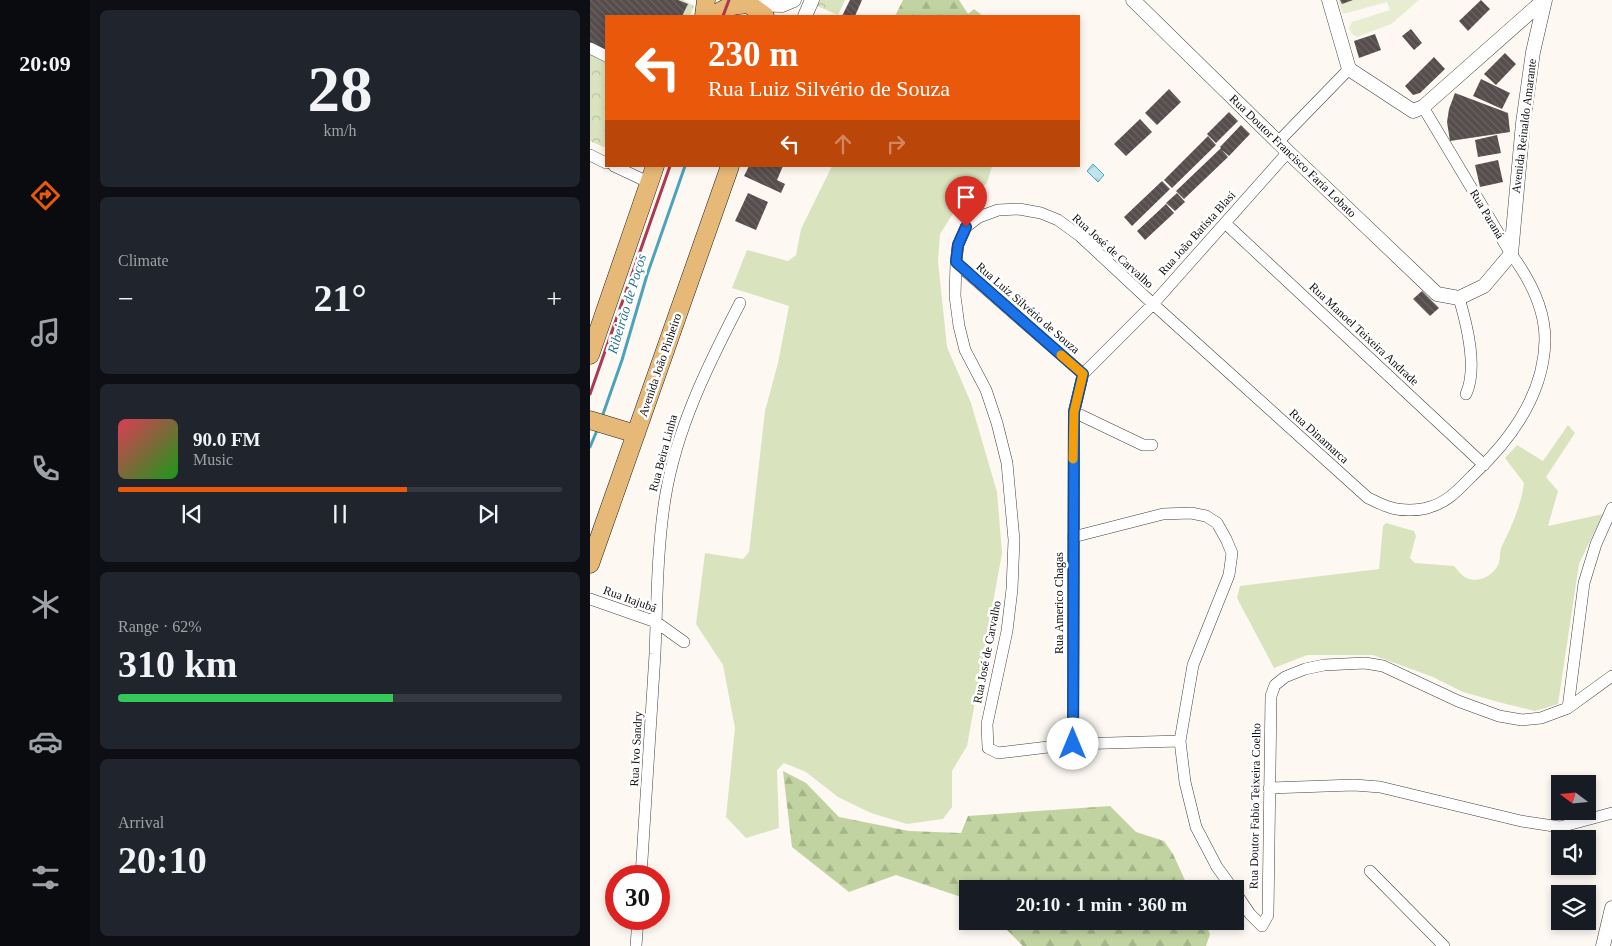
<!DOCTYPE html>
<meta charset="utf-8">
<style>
:root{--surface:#171b24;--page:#20242c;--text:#f1f3f6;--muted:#9ea1a6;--line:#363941;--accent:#ea580c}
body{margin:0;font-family:Georgia,serif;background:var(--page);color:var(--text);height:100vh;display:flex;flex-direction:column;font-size:19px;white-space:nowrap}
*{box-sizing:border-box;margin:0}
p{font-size:16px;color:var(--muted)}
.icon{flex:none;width:28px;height:28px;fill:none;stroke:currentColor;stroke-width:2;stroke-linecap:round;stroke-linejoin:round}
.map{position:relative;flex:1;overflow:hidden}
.panel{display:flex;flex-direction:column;gap:10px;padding:10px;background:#0d0f14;width:500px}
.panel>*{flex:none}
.guide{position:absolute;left:15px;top:15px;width:475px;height:152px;border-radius:0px;box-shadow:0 2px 8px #0003;background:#ea580c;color:#fff;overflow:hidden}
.needle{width:32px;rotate:286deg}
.tools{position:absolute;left:961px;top:775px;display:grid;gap:10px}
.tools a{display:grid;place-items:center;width:45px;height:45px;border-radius:0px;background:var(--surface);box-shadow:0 2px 8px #0003;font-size:25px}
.speed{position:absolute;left:15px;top:865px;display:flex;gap:10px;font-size:25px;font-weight:700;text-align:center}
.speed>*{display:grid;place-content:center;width:65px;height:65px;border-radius:50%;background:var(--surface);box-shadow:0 2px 8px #0003;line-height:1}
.speed .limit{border:8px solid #d22;background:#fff;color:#111}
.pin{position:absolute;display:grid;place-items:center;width:42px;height:42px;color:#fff;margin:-51px -21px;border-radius:50% 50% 50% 0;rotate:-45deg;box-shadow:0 0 5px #0007}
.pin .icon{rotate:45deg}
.me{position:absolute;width:55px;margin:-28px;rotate:0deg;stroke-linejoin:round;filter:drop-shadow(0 0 4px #0008)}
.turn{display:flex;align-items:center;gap:18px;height:105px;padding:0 20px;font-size:22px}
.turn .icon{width:65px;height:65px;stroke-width:2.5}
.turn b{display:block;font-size:35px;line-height:42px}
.lanes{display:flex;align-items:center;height:48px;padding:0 20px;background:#0003;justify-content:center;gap:25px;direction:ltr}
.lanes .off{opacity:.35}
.big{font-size:38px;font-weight:800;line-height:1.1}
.panel .widget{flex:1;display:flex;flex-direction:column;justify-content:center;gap:8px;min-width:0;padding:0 18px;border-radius:8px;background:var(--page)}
.panel .dial{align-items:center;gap:0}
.dial b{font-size:65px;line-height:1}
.song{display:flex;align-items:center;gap:15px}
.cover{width:60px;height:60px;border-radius:8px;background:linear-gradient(135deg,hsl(350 70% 55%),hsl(120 70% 35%))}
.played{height:5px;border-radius:2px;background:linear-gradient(90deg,var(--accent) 65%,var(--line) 65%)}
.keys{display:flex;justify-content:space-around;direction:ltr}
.heat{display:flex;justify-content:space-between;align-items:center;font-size:28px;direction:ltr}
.charge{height:8px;border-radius:4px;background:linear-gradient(90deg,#34c759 62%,var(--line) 0)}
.trip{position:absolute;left:369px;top:880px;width:285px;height:50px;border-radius:0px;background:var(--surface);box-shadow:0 2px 8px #0003;font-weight:800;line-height:50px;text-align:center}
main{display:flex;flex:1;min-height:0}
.tab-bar{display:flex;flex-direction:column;width:90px;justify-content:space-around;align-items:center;background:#090b0e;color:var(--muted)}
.tab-bar .icon{width:35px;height:35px}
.tab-bar .on{color:var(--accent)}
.tab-bar b{font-size:22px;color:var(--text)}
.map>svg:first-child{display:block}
.grass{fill:#d9e4bf}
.forest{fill:url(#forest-firs)}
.park{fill:url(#park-crowns)}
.pitch{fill:#e8ecd0}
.water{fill:url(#water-waves);stroke:#4da3bc}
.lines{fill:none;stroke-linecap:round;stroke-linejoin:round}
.stream{stroke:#4da3bc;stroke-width:3}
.building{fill:url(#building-back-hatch)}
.minor-casing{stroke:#424242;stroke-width:12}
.tertiary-casing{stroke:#424242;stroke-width:15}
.primary-casing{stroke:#202020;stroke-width:19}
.minor{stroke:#fff;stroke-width:11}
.tertiary{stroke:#fff;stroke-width:14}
.primary{stroke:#e7b978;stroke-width:18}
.rail{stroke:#ad3852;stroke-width:3}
.route-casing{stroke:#114b97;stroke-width:12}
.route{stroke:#1a73e8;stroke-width:9}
.slow{stroke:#f59e0b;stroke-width:9}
.labels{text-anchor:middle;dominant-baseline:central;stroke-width:5;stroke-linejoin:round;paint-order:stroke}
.street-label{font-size:12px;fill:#0f0f0f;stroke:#fff}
.water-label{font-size:14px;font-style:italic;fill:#277591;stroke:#fff}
</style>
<main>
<nav class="tab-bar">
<b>20:09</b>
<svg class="icon on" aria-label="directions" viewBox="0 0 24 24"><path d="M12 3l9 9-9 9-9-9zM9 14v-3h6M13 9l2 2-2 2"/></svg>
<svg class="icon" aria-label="music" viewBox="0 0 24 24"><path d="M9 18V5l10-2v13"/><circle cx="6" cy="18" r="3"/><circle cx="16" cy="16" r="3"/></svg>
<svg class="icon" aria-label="phone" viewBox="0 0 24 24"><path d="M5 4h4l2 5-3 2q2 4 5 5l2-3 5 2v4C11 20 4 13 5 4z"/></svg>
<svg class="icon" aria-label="climate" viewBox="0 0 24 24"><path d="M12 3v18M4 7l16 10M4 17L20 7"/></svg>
<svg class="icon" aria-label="car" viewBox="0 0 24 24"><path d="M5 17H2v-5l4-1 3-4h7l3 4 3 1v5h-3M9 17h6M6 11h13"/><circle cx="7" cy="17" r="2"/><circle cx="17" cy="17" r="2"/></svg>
<svg class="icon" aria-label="filters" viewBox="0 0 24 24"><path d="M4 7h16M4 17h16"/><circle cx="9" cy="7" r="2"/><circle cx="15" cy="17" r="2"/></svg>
</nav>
<section class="panel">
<div class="widget dial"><b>28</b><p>km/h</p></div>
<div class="widget"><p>Climate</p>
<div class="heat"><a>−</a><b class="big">21°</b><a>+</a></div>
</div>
<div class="widget">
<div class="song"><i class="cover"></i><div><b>90.0 FM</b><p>Music</p></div></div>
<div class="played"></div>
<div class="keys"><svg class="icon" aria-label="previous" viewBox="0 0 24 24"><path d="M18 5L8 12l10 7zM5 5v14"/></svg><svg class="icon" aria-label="pause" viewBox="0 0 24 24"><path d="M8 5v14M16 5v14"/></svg><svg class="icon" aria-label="next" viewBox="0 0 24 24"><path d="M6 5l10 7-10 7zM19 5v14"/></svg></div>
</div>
<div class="widget"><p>Range · 62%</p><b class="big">310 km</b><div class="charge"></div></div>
<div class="widget"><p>Arrival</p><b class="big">20:10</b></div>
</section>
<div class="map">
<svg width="1022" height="946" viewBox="0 0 1022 946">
<defs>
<pattern id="forest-firs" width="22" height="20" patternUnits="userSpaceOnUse" patternTransform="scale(1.25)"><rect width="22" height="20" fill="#c0d3a1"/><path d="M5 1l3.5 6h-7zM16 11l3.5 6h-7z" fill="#a4b489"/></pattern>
<pattern id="park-crowns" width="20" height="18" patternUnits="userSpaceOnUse" patternTransform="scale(1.25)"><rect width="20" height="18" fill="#d9e4bf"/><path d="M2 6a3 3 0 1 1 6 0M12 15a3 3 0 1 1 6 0" fill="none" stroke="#b9c2a3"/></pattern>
<pattern id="water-waves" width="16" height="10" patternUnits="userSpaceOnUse" patternTransform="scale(1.25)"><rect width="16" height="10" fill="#bde5ef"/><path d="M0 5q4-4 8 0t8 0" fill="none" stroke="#a1c3cc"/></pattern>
<pattern id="building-back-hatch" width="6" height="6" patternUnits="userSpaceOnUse" patternTransform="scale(1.25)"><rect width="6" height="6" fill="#564e4c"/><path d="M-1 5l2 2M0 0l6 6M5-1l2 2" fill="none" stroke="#696361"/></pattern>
</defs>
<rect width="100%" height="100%" fill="#fdf9f2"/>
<path class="grass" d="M242 166H402L397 183 364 212 350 234 348 261 357 347 381 403 407 492 412 553 377 746 362 771V807L353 819 317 824 281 813 248 797 216 772 194 763 187 770 189 828 156 838 136 817 145 728 133 665 106 624 115 553 153 559 159 552 175 411 188 363 199 306 142 288 157 250 198 261 206 255 211 229Z
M978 425 985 433 956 477 968 491 958 526 1013 514 989 564 968 704 945 711 912 703 873 692 843 677 783 655H717L684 668 647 598 650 586 789 569 793 526 796 523 824 531 826 536 820 558 825 563 864 566C867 569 871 575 875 577 886 584 902 577 908 565 911 559 909 552 912 546 922 525 931 506 934 483L915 458 927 445 953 461Z"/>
<path class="forest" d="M313 0H369L378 14 384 9 393 16H305Z
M193 771 216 783 249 817 319 831 371 833 378 816 520 806 546 832 574 841 583 854 599 889H378L377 899 306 875 259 892 202 847Z
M408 921H614L620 934 616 946H433Z"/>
<path class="park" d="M0 0H93L104 6 100 16H16V148L0 141Z
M230 0H255L248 15 227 6Z"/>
<path class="pitch" d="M748 0H829L801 24 767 37 762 34 759 28 762 22 800 10 797 2 753 14Z"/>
<path class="water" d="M503 164 514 175 508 182 497 171Z"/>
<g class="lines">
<path class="stream" d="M12 417 32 360 57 275 95 166
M0 447 8 428"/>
</g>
<path class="building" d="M0 0H88L98 4 92 16H16V52L0 44Z
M260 0H272L265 16H252Z
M750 0H763L752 4Z
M891 0 900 9 878 31 869 21Z
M821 29 832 43 824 50 812 36Z
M785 34 791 50 769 58 764 41Z
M915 53 926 64 906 85 894 74Z
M844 57 855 69 830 93 823 95 815 86Z
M891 79 920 93 912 109 883 96Z
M579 89 591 102 567 125 555 113Z
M865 93 918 113 920 132 860 141 857 122 859 109Z
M639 112 648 121 626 143 617 134Z
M550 119 562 132 536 156 524 144Z
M651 125 660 134 639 156 632 150 638 157 594 199 586 191 631 148 630 147Z
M907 135 911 153 888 157 885 140Z
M618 136 626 145 582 188 574 180Z
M908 160 913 182 890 187 885 165Z
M159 166H193L187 180 195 184 191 193 154 176Z
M572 181 580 189 542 226 534 217Z
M158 193 178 202 166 230 145 221Z
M587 193 595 202 585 211 576 203Z
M576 204 584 213 555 240 547 231Z
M832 291 849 308 840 316 823 299Z"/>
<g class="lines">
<defs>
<path id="minor" d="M0 48 16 56
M688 142 759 69
M0 155 16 163
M24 166 60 183
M635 223 894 465
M366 263 493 374
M869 298C877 325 888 368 876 394
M493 374 563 304 698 152
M484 412 553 445H562
M483 537 573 514 601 513 616 516 627 523 636 539 642 553 639 575 603 665 590 741 595 782 606 827 627 867 643 889
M0 599 66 622 94 642
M978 708 994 583 1006 544 1022 508
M590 741 483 744 408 753 398 748 397 724 417 631 422 589 424 540 417 463 407 423 396 390 375 350 369 326 365 296 366 263 368 245 376 227 389 217 408 210 429 209 451 213 468 220 490 236 563 304 778 498C785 501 792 505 799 507 810 511 829 511 840 507 858 502 869 489 882 476 921 440 954 395 955 340 955 308 939 278 921 254L833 107
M483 744 484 412 493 374
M679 788 764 785 790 787 931 821 970 827 1022 813
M780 871 854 946
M51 876C56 802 61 728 65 654 67 603 67 550 75 499 86 429 118 365 150 303
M645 892 660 914 672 926 678 915 681 696 685 685 695 677 715 669 734 665 775 663 793 666 868 701 909 716 932 720 951 718 978 708 1022 676
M46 946 48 919"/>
<path id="tertiary" d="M543 0 698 152 847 294 869 298 894 286 921 254 933 123 943 52 955 0
M739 0 759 69 823 111 833 107 954 0
M160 4 192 5 204 0
M215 16 222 0
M1013 946 1022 908"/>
<path id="primary" d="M153 0 175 16
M114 16 116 0
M124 16C135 6 145 5 160 4
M0 355 65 166
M0 420 46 434
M0 564 140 166"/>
</defs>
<use href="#minor" class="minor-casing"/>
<use href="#tertiary" class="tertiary-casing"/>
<use href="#primary" class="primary-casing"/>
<use href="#minor" class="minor"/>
<use href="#tertiary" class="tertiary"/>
<use href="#primary" class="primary"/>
<path class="rail" d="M133 16 139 0
M0 394 80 166"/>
</g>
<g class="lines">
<defs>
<path id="route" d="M376 227 368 245 366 262 493 374 484 412 483 744"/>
</defs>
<use href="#route" class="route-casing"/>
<use href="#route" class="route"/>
<path class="slow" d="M471 355 493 374 484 412 483 459"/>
</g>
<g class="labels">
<g class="street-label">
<text transform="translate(934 126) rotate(-83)">Avenida Reinaldo Amarante</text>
<text transform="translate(703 156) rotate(44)">Rua Doutor Francisco Faria Lobato</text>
<text transform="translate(897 214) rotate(59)">Rua Paraná</text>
<text transform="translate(607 233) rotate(-48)">Rua João Batista Blasi</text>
<text transform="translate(523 251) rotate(42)">Rua José de Carvalho</text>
<text transform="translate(438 308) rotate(41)">Rua Luiz Silvério de Souza</text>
<text transform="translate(774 334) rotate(43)">Rua Manoel Teixeira Andrade</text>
<text transform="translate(70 365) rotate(-71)">Avenida João Pinheiro</text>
<text transform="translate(729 436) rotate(42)">Rua Dinamarca</text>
<text transform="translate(73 453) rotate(-75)">Rua Beira Linha</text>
<text transform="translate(40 599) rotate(20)">Rua Itajubá</text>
<text transform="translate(469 603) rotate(-90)">Rua Americo Chagas</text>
<text transform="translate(397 652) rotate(-79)">Rua José de Carvalho</text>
<text transform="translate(46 749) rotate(-87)">Rua Ivo Sandry</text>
<text transform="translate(665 806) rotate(-89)">Rua Doutor Fabio Teixeira Coelho</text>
</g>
<g class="water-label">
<text transform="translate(37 304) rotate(-73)">Ribeirão de Poços</text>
</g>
</g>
</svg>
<div class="tools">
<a><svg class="needle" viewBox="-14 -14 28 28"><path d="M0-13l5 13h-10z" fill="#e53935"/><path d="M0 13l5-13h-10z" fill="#9ea1a6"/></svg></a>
<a><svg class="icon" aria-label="sound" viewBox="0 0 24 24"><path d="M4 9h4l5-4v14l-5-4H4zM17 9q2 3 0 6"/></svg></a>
<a><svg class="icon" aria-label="layers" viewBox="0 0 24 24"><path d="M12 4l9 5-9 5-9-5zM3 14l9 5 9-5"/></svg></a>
</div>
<div class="speed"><div class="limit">30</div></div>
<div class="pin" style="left:376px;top:227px;background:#d93025"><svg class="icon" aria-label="arrive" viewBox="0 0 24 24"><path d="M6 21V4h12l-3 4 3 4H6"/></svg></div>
<svg class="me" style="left:483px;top:744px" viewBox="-20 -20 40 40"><circle r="19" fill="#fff"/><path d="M0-13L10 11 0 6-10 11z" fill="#1a73e8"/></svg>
<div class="trip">20:10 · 1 min · 360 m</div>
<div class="guide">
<div class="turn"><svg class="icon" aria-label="left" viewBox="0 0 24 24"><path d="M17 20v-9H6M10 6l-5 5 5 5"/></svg><div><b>230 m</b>Rua Luiz Silvério de Souza</div></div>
<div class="lanes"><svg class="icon" aria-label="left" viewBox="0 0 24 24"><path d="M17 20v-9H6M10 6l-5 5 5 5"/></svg><svg class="icon off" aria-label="ahead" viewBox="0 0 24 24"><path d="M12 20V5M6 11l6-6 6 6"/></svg><svg class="icon off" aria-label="right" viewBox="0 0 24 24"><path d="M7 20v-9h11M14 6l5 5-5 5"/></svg></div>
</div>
</div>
</main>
